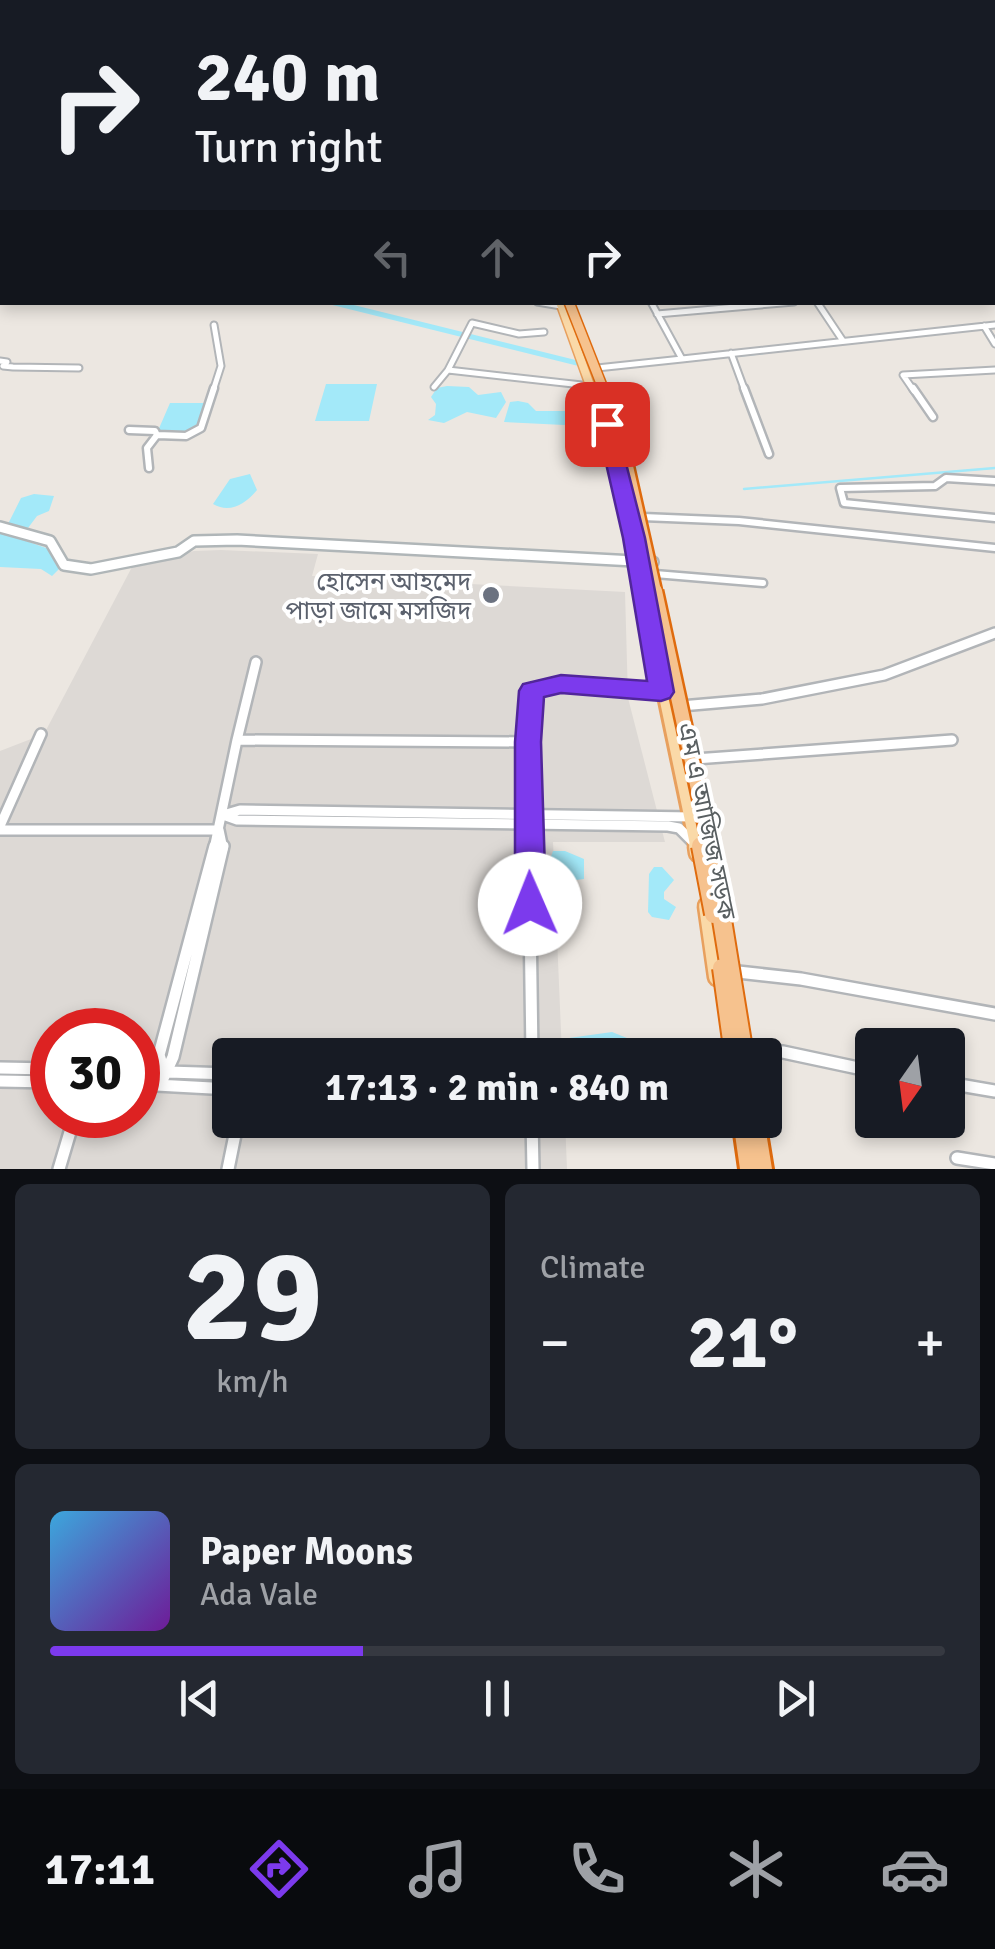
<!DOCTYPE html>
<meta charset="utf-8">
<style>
:root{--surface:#171b24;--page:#242831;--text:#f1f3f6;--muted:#9ea1a6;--line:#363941;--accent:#7c3aed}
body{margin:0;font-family:Signika,"Noto Sans Bengali",sans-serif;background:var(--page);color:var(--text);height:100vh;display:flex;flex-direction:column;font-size:38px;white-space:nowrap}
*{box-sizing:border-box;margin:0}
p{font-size:32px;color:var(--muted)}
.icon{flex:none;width:55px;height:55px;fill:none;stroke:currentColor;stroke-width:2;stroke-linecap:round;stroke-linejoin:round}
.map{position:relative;height:1169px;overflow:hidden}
.details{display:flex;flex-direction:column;gap:15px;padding:15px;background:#0d0f14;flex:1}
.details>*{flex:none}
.banner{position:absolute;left:0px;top:0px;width:995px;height:305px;box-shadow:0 5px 15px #0003;background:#171b24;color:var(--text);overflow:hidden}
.needle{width:65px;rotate:194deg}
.buttons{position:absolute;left:855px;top:1028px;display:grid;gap:20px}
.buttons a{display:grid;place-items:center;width:110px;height:110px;border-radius:10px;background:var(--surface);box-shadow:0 5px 15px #0003;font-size:50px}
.speed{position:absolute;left:30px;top:1008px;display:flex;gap:20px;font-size:50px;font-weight:700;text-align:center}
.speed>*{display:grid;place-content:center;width:130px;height:130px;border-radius:50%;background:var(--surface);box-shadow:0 5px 15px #0003;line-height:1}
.speed .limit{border:15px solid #d22;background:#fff;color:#111}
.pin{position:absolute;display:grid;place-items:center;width:85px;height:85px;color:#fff;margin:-42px;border-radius:20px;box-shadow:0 5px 15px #0006}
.me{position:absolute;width:110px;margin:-55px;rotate:359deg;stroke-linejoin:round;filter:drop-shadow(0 0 8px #0008)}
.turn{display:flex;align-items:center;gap:35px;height:210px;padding:0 30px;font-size:45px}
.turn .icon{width:130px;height:130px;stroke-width:2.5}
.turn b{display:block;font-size:70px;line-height:85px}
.lanes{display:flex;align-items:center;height:95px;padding:0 30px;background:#0003;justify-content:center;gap:50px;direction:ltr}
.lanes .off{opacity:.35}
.big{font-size:75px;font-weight:700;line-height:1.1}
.details .card{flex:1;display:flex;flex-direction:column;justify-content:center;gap:15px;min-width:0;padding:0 35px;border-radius:15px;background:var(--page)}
.details .dial{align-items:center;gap:0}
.dial b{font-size:130px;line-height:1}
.song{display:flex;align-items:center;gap:30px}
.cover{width:120px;height:120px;border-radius:15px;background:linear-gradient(135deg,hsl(200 70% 55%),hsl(280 70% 35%))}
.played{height:10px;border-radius:5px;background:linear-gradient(90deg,var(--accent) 35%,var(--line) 35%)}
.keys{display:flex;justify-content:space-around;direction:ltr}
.heat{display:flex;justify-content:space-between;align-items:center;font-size:55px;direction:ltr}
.details .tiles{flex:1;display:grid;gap:15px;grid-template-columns:1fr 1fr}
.card:last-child{grid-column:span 2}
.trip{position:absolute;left:212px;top:1038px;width:570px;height:100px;border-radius:10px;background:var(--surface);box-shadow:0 5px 15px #0003;font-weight:700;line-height:100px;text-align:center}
.tab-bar{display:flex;height:160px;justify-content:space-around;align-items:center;background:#090b0e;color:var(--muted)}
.tab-bar .icon{width:70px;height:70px}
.tab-bar .current{color:var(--accent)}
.tab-bar b{font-size:45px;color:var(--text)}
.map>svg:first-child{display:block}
.industrial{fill:#ddd9d5;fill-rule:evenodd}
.water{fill:#a3e9f9}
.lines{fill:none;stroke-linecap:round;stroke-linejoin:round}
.stream{stroke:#a3e9f9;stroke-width:2.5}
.canal{stroke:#a3e9f9;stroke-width:5}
.street-far4-casing{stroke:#b2b5b8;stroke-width:6}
.street-far3-casing{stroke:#b2b5b8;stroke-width:9}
.street-far2-casing{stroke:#b2b5b8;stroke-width:11}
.street-far1-casing{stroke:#b2b5b8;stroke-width:14}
.street-casing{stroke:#b2b5b8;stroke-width:16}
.secondary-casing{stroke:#b0b6b8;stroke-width:14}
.primary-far4-casing{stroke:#e8a05e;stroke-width:8}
.primary-far3-casing{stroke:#e8a05e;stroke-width:11}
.primary-far2-casing{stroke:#e8a05e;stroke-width:15}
.primary-far1-casing{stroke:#e8a05e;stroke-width:18}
.primary-casing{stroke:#e8a05e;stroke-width:21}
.highway-casing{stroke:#df6b0e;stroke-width:6}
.street-far4{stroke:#fff;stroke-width:4}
.street-far3{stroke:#fff;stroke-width:5}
.street-far2{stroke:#fff;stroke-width:6}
.street-far1{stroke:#fff;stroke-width:9}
.street{stroke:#fff;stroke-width:11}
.secondary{stroke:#fff;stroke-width:9}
.primary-far4{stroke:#fad9a8;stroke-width:5}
.primary-far3{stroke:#fad9a8;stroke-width:8}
.primary-far2{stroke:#fad9a8;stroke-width:10}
.primary-far1{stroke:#fad9a8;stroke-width:12}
.primary{stroke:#fad9a8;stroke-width:16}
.highway{fill:#f6c28e;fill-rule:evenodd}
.highway-bridge-far3-casing{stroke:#df6b0e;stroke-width:12;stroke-linecap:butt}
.highway-bridge-far2-casing{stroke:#df6b0e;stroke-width:16;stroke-linecap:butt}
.highway-bridge-far1-casing{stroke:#df6b0e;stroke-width:19;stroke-linecap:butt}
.highway-bridge-casing{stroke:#df6b0e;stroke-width:22;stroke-linecap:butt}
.highway-bridge-far3{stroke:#f6c28e;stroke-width:9}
.highway-bridge-far2{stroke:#f6c28e;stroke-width:11}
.highway-bridge-far1{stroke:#f6c28e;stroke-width:14}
.highway-bridge{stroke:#f6c28e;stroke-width:18}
.route{fill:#7c3aed;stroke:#51269a;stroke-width:2.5}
.worship-dot{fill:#6b7280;stroke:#fff;stroke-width:4}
.labels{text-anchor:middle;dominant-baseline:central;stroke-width:8;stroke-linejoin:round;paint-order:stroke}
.worship-label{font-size:25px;fill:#5b616d;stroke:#fff;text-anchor:end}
.street-label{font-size:25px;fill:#595f61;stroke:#fff}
</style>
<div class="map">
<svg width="995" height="1169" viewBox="0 0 995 1169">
<rect width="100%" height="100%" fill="#ece7e1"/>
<path class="industrial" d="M221 550 318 554 312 576 625 592 628 698 665 842H553L562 1055H230V1120H565L567 1169H0V751L44 734 132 567 194 551ZM52 1030H138V1115H52Z"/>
<path class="water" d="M326 384H377L369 421H315Z
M447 386 469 387 478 395 501 392 506 402 496 418 467 412 444 423 428 420 435 415 436 404 431 397 437 388Z
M518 401 528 403 536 411H577L583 413V421L564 425 504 422 510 402Z
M170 403H205L202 418 192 434 157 433Z
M250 474 257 490C245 504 230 514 213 504L230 479Z
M34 494 54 496 49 511 37 516 28 528 8 524 21 498Z
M0 532 49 549 59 569 52 576 41 569 0 567Z
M553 851H565L584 859V879L567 881 547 868Z
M654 867H662L674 880 664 892V899L676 907 669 920 652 917 648 912 649 874Z
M612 1032 627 1038 625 1055H576L569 1038Z"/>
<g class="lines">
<path class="stream" d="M619 368 763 353
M744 489 995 468"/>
<path class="canal" d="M331 302 577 363"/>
<defs>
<path id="street-far4" d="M0 1 40 2
M651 1 692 2
M77 2 81 0
M799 2 804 0"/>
<path id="street-far3" d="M992 254 995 257
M537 302 561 306
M651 302 682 359 995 325
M817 302 843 341
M657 314 794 302
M984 326 995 344
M731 353 745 391
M0 361 7 362 3 366 13 367 79 368
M597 368 682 359
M448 370 472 323 519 334 544 332
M434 387 448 370 591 386
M213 391 221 366 214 325
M914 391 903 375 995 370"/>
<path id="street-far2" d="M744 388 769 454
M913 388 933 417
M129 430 155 431 157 435 147 448 149 468
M157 435 186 436 201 428 214 388
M995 481 946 478 935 486 840 488 844 503 995 518
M643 517 739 521 995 548
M655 574 763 583"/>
<path id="street-far1" d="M681 706 762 699 884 675 995 633
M237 740 256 662
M695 759 952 740
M223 815 240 810 693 817
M223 815 237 820 668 826 679 828 692 841
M0 826 41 734
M0 830H219
M219 830 223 849
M214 849 237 740 528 742
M529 849 528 742 532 691 561 684 661 691"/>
<path id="street" d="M529 846 532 1055
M738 972 801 979 995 1014
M750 1050 783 1052 872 1071
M0 1068 52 1069
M138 1071 230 1074
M164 1071 159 1055 215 846
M0 1081 52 1082
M948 1083 995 1091
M138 1084 230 1089
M160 1085 173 1057 223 846
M532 1120 533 1169
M957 1158 995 1164
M59 1169 75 1115
M228 1169 238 1120"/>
<path id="secondary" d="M0 527 50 541 64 565 91 569 178 552 194 541 237 540 653 562"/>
<path id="primary-far4" d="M942 0 949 2"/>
<path id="primary-far3" d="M560 302 592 391"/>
<path id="primary-far2" d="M591 388 615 455 644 593"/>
<path id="primary-far1" d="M643 591 697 849"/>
<path id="primary" d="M697 846 698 853
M707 906 717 977"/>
<path id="highway" d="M643 0H647L648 2H643Z
M733 1120H764L772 1169H740Z"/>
</defs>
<use href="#street-far4" class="street-far4-casing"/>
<use href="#street-far3" class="street-far3-casing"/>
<use href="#street-far2" class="street-far2-casing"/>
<use href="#street-far1" class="street-far1-casing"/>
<use href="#street" class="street-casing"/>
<use href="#secondary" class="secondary-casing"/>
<use href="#primary-far4" class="primary-far4-casing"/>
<use href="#primary-far3" class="primary-far3-casing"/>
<use href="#primary-far2" class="primary-far2-casing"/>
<use href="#primary-far1" class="primary-far1-casing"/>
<use href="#primary" class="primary-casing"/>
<use href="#highway" class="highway-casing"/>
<use href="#street-far4" class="street-far4"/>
<use href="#street-far3" class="street-far3"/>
<use href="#street-far2" class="street-far2"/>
<use href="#street-far1" class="street-far1"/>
<use href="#street" class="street"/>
<use href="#secondary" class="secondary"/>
<use href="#primary-far4" class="primary-far4"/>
<use href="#primary-far3" class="primary-far3"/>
<use href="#primary-far2" class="primary-far2"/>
<use href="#primary-far1" class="primary-far1"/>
<use href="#primary" class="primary"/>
<use href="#highway" class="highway"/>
<defs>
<path id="highway-bridge-far3" d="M569 302 604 391"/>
<path id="highway-bridge-far2" d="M603 388 620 433 656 593"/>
<path id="highway-bridge-far1" d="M655 591 711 849"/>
<path id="highway-bridge" d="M701 846 714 914
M710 846 744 1055
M722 968 734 1055"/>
</defs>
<use href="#highway-bridge-far3" class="highway-bridge-far3-casing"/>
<use href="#highway-bridge-far2" class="highway-bridge-far2-casing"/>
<use href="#highway-bridge-far1" class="highway-bridge-far1-casing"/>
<use href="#highway-bridge" class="highway-bridge-casing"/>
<use href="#highway-bridge-far3" class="highway-bridge-far3"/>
<use href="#highway-bridge-far2" class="highway-bridge-far2"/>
<use href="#highway-bridge-far1" class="highway-bridge-far1"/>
<use href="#highway-bridge" class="highway-bridge"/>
</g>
<path class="route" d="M607 419 616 424 645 538 674 692 670 698 661 701 561 693 544 697 541 742 546 904 541 913 530 917 520 913 515 904V742L519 691 523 684 561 675 647 681 623 538 597 424Z"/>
<circle class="worship-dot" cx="491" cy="595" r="10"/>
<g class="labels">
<g class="worship-label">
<text x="471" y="581">হোসেন আহমেদ<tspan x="471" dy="29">পাড়া জামে মসজিদ</tspan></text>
</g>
<g class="street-label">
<text transform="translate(707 821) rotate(78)">এম এ আজিজ সড়ক</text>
</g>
</g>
</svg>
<div class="buttons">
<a><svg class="needle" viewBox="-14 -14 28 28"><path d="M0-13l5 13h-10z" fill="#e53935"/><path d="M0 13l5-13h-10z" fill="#9ea1a6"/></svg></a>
</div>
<div class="speed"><div class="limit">30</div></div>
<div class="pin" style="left:607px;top:424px;background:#d93025"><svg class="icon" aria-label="arrive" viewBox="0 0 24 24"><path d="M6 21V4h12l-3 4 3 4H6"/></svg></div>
<svg class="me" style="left:530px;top:904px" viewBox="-20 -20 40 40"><circle r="19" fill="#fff"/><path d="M0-13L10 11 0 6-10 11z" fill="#7c3aed"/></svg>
<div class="trip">17:13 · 2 min · 840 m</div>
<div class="banner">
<div class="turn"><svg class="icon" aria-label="right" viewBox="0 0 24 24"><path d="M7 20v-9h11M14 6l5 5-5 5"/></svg><div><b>240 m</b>Turn right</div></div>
<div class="lanes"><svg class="icon off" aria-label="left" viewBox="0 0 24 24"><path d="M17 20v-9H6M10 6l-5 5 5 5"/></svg><svg class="icon off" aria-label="ahead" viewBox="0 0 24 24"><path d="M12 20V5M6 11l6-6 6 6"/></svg><svg class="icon" aria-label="right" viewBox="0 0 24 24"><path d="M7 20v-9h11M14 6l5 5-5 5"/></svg></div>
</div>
</div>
<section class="details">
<div class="tiles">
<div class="card dial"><b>29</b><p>km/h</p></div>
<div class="card"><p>Climate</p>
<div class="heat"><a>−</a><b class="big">21°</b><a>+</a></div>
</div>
<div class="card">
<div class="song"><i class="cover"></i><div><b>Paper Moons</b><p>Ada Vale</p></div></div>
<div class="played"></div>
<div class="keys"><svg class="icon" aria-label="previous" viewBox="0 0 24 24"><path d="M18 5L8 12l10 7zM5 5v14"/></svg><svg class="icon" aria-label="pause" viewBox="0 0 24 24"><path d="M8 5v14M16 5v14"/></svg><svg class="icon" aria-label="next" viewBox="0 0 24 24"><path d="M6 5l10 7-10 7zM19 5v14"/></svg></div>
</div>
</div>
</section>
<nav class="tab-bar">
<b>17:11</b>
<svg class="icon current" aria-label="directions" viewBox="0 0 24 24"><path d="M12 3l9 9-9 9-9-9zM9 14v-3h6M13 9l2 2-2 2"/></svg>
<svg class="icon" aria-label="music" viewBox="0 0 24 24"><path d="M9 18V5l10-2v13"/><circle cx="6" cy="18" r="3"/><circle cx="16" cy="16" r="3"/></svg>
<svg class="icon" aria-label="phone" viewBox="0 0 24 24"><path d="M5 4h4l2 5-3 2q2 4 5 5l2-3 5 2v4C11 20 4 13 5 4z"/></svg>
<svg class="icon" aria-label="climate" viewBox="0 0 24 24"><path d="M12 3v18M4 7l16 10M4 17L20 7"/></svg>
<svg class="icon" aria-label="car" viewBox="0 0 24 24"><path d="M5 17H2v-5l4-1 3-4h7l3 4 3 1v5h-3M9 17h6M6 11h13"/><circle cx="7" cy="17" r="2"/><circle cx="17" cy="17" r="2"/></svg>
</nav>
